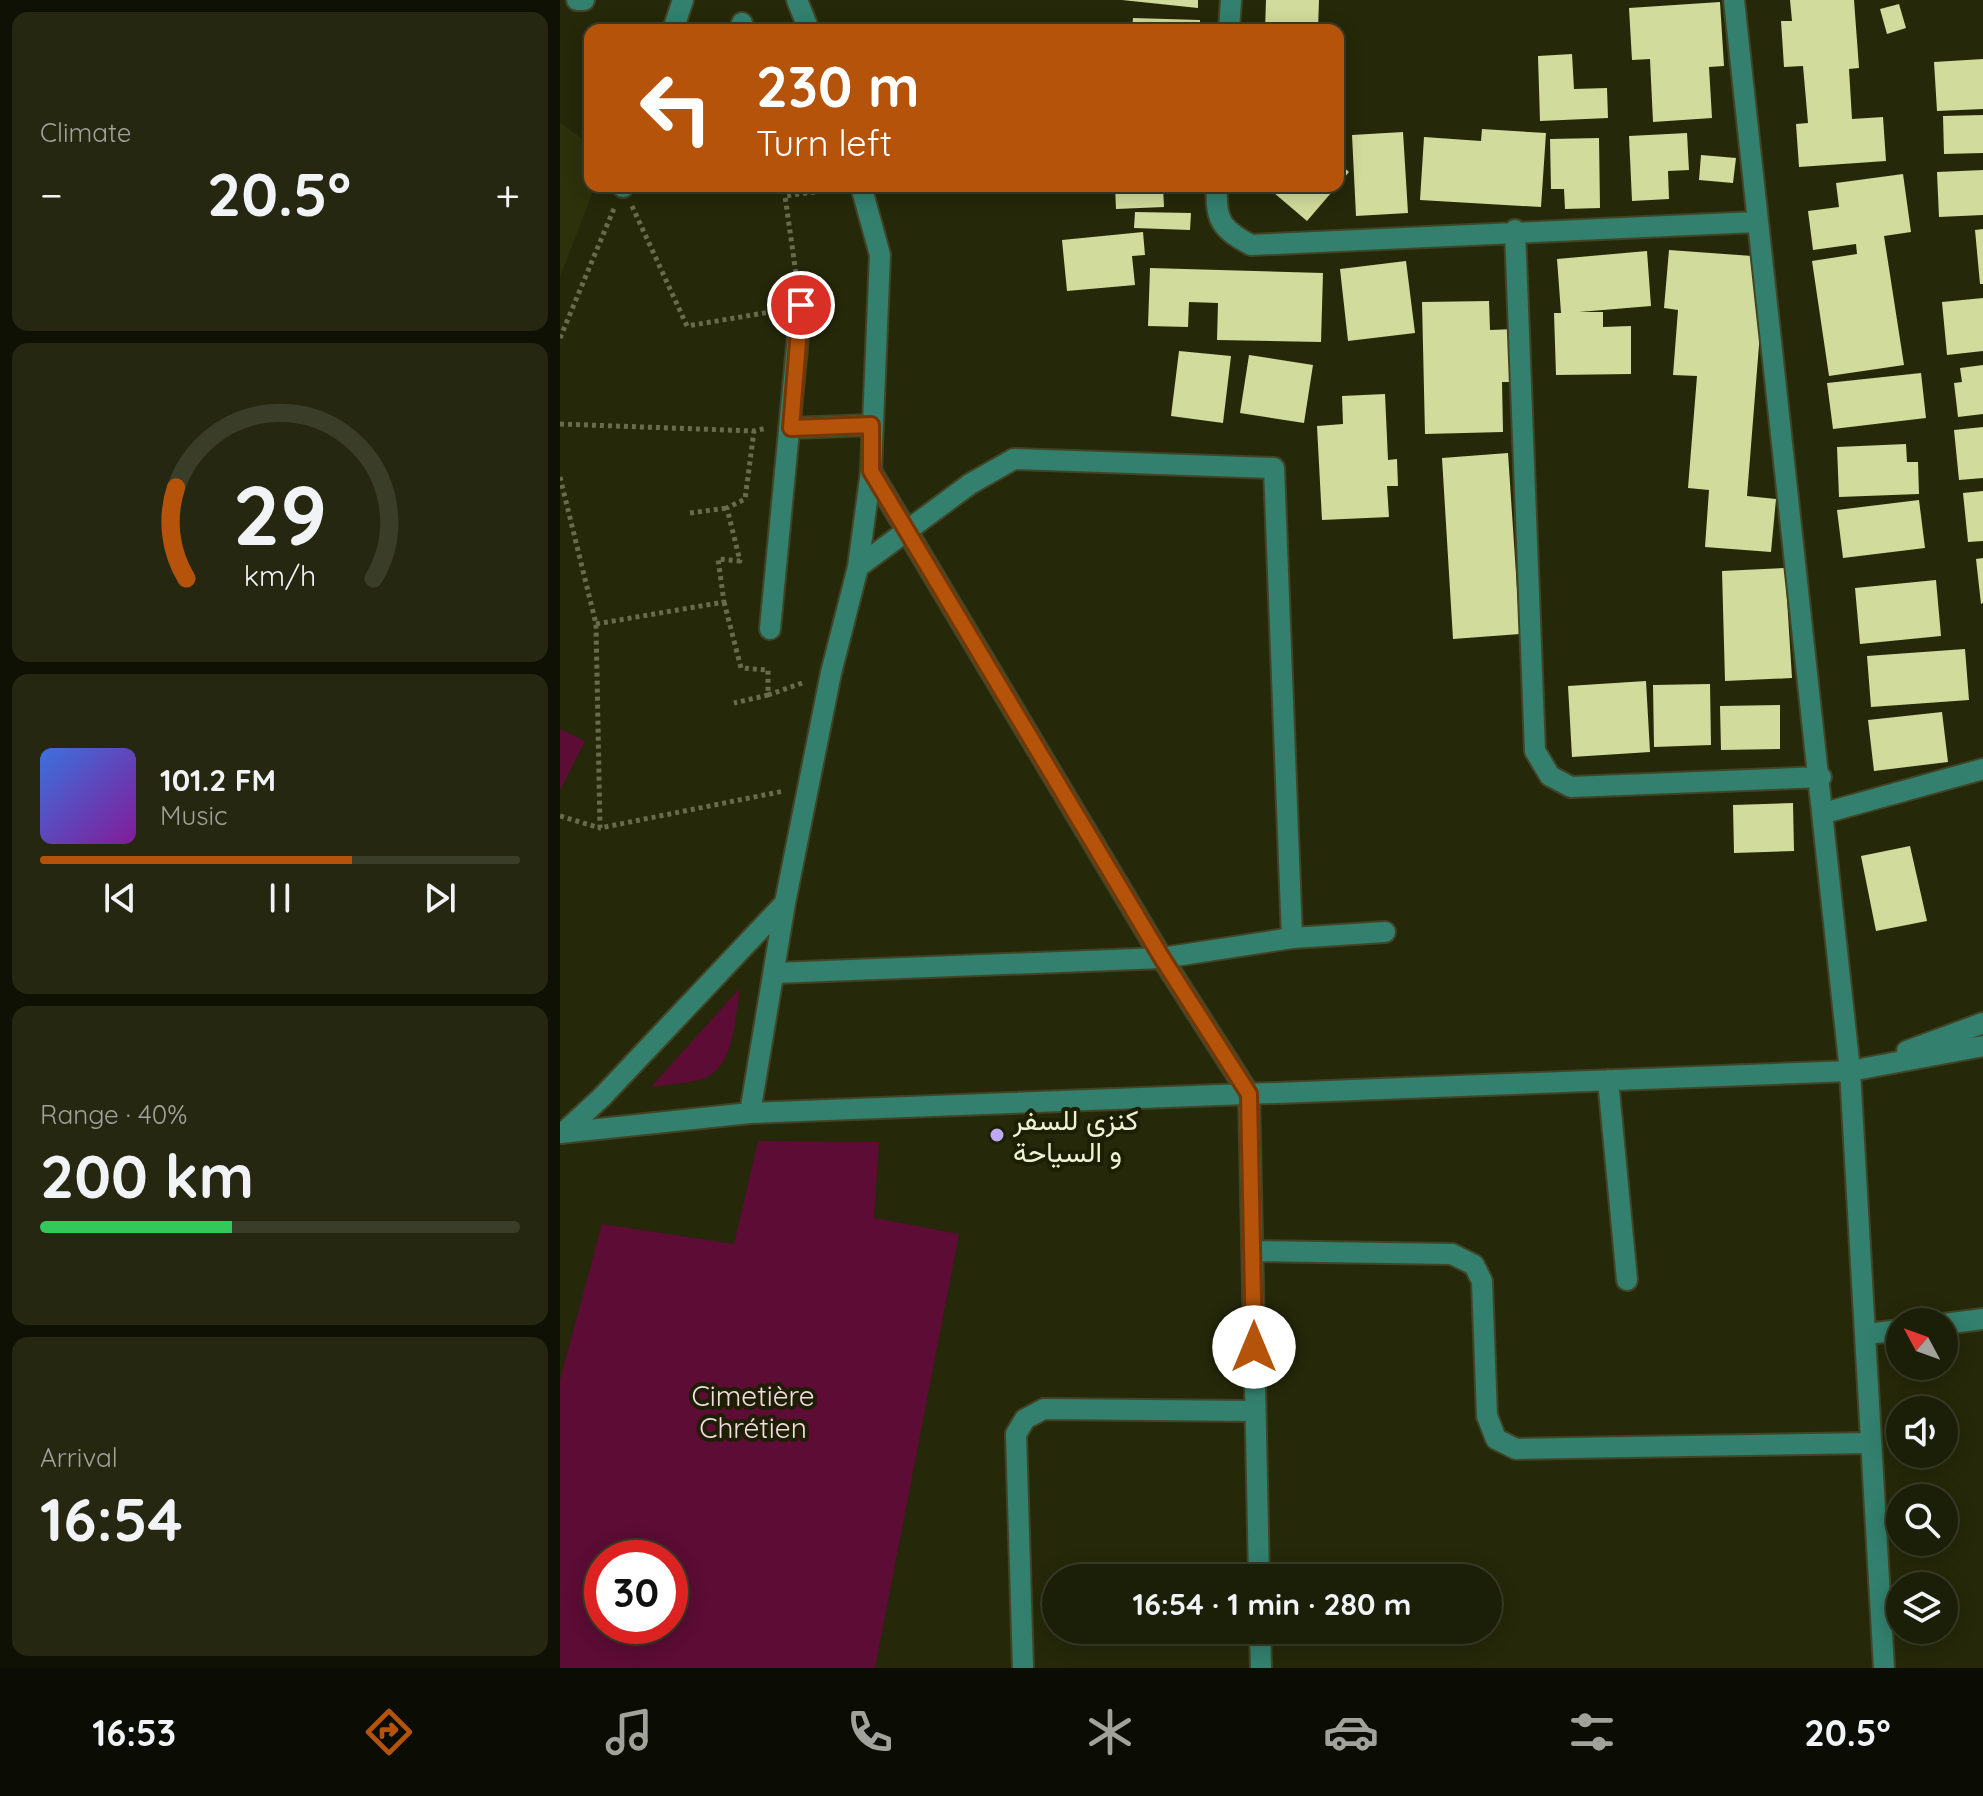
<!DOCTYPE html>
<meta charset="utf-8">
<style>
:root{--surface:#1c1f07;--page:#252711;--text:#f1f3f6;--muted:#a0a29b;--line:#3a3d28;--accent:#b45309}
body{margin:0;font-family:Quicksand,Vazirmatn,sans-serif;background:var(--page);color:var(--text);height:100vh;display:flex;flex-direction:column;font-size:30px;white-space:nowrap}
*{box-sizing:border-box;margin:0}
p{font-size:26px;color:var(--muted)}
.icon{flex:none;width:44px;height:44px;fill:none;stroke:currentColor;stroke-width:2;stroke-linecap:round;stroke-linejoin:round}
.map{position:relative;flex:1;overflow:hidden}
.side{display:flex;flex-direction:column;gap:12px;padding:12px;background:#0f1104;width:560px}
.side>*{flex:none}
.hud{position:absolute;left:24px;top:24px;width:760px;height:168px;border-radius:16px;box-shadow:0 4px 20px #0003,0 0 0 2px var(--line);background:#b45309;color:#fff;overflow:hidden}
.needle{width:52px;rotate:311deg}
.controls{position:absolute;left:1326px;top:1308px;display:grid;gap:16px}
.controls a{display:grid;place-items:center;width:72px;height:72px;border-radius:50%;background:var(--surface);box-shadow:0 4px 20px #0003,0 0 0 2px var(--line);font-size:40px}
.speed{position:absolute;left:24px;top:1540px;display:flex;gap:16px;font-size:40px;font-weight:700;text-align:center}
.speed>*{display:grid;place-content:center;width:104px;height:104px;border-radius:50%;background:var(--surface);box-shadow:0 4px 20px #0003,0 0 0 2px var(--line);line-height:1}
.speed .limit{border:12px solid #d22;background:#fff;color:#111}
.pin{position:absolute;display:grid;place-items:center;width:68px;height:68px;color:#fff;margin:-34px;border:4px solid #fff;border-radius:50%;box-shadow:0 2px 8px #0007}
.me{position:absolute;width:88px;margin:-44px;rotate:0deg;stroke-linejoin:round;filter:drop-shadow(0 0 6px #0008)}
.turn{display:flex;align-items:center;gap:28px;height:168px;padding:0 40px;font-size:36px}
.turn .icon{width:104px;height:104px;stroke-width:2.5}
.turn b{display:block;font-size:56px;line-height:68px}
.big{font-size:60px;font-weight:700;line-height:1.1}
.side .widget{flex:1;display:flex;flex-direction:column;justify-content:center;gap:12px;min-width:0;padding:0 28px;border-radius:16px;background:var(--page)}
.side .dial{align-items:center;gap:0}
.dial svg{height:208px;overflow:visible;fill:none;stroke:var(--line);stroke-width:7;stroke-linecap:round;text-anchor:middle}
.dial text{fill:var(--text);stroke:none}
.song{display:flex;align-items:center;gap:24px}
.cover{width:96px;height:96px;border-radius:12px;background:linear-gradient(135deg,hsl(220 70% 55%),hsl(290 70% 35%))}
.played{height:8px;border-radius:4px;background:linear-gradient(90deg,var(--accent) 65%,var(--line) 65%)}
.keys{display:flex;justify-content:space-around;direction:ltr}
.heat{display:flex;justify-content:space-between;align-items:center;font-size:44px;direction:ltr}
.charge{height:12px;border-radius:6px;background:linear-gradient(90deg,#34c759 40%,var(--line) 0)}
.trip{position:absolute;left:482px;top:1564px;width:460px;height:80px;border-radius:40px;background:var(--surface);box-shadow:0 4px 20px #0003,0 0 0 2px var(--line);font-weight:700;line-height:80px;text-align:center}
.menu{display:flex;height:128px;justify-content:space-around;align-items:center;background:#0b0c03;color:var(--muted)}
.menu .icon{width:56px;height:56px}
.menu .active{color:var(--accent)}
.menu b{font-size:36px;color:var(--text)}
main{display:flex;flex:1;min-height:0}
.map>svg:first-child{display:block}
.built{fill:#2d320c}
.green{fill:#5c0c35;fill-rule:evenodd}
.building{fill:#d1db9b}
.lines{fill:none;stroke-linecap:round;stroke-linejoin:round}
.minor-casing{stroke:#414525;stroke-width:24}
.path{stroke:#676c4c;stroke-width:5;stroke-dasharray:4 4;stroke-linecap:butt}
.minor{stroke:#33806e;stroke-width:20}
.route-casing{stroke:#753606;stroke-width:20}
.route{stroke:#b45309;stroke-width:14}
.poi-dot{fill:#bda9f5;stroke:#1c1f01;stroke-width:3}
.labels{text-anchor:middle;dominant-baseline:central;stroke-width:8;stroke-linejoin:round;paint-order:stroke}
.poi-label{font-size:28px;fill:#edf3d3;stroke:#1c1f01;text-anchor:start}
.park-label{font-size:28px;fill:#f4dbe3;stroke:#1c1f01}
</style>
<main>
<section class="side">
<div class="widget"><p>Climate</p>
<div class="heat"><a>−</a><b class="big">20.5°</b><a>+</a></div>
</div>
<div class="widget dial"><svg viewBox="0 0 100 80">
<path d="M14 69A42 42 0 1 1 86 69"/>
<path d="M14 69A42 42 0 0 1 10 34" stroke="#b45309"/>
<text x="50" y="56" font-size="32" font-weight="700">29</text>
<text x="50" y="72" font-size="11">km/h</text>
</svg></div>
<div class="widget">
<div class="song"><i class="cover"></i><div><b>101.2 FM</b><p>Music</p></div></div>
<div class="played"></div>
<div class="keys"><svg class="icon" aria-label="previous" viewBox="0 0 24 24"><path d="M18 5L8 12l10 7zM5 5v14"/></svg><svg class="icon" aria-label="pause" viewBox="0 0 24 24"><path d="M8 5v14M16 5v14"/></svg><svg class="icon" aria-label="next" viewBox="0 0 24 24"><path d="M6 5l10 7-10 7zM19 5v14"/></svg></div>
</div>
<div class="widget"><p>Range · 40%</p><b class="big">200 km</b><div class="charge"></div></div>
<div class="widget"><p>Arrival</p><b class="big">16:54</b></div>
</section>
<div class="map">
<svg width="1423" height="1668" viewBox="0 0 1423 1668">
<rect width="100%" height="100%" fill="#252909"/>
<path class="built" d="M0 123 30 144V186H35L0 277Z"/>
<path class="green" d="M0 729 25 741 0 790Z
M180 988C175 1016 175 1069 142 1079 126 1084 107 1084 91 1087Z
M198 1141 319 1142 314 1218 399 1234 315 1668H0V1380L42 1224 174 1244ZM42 1558H110V1626H42Z"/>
<path class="building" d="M562 0H638V8Z
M706 0H759L758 30H705Z
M1230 0H1294L1299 68 1289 69 1292 119 1323 117 1326 161 1239 167 1236 124 1248 123 1243 66 1224 67 1221 21H1232Z
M1160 2 1164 66 1149 67 1152 118 1093 122 1090 59 1072 60 1069 8Z
M1339 4 1346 28 1327 34 1320 9Z
M573 18 640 20V30H572Z
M1012 54 1014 89 1047 88 1048 118 980 121 978 56Z
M1423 59V109L1377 111 1374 62Z
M1423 115V153L1384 154 1383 116Z
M922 129 986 133 981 207 860 200 864 137 921 141Z
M843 132 848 213 796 216 792 135Z
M1127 133 1129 170 1108 171 1109 199 1072 201 1069 136Z
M1039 138 1040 208 1005 209 1004 189H991L990 139Z
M1141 155 1176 158 1173 183 1139 180Z
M778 162 789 172 778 185Z
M1423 170V215L1379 217 1377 172Z
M1343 174 1351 232 1324 236 1344 365 1269 376 1252 261 1297 254 1296 244 1253 250 1248 211 1279 207 1276 183Z
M555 186H603L604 207 556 209Z
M706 186H777L747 221Z
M575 212 631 213 630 230 574 228Z
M1423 229V284H1420L1415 230Z
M583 232 585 255 572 256 575 285 507 291 502 240Z
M1109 250 1206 257 1187 496 1216 499 1211 552 1145 547 1149 490 1128 488 1137 376 1113 375 1118 310 1104 308Z
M1087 251 1091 306 1019 312H1043V327L1071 326V374L996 375 994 313H1001L997 259Z
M846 261 855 333 788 341 780 269Z
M590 268 763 273 761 342 657 340 658 303 629 302 628 327 588 326Z
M1423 298V351L1387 355 1382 302Z
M929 301 930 330 955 329 957 382H942L943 432 865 434 862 302Z
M619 351 671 356 663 423 611 416Z
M689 355 753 365 744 423 680 413Z
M1423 365V414L1398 417 1394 383 1402 382 1400 368Z
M1361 373 1366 418 1273 429 1267 383Z
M825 394 828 460 837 459 838 486H827L829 517 762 520 757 426 783 424 782 396Z
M1423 427V478L1399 480 1394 430Z
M1346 444 1347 462H1358L1359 494 1279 497 1277 447Z
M948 453 960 634 893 639 882 458Z
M1423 491V541L1408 542 1403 493Z
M1359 500 1365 548 1283 558 1277 510Z
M1423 558V603L1421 604 1416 559Z
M1225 568 1232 678 1165 681 1162 571Z
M1376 580 1381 636 1300 644 1295 588Z
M1405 649 1409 700 1311 707 1307 656Z
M1086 681 1090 752 1012 757 1008 686Z
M1150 684 1151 745 1094 747 1093 685Z
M1220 705V749L1161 750 1160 706Z
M1382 712 1388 762 1314 771 1308 720Z
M1233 803 1234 851 1174 853 1173 805Z
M1350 846 1367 921 1316 931 1301 856Z"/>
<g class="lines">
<defs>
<path id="minor" d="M17 0H24
M237 0 249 30
M1174 0 1290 1071 1324 1668
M182 23 183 30
M113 30 123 0
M669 30 671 0
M657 186C655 220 661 229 691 245L1196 222
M63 187V186
M955 230 975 751 990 776 1011 787 1261 777
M231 428 311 425
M311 471 602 958 689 1094 699 1578
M298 567 410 484 454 459 714 468 732 938
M210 629 241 305
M1264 813 1423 769
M215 973 602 958 732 938 825 932
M1347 1051 1423 1023
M1048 1080 1067 1280
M190 1113 225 903 271 673 298 567 311 471 320 255 301 186
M0 1133 190 1113 1290 1071 1423 1046
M3 1133 42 1097 225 903
M695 1251 892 1254 914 1265 922 1281 927 1416 936 1439 956 1449 1309 1443
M1384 1324 1423 1319
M1307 1334 1340 1330
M700 1630 701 1668
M463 1668 456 1434 465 1419 484 1409 694 1411"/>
</defs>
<use href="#minor" class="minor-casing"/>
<path class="path" d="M72 206 127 326 216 311
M237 281 225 196 277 189
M0 338 55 206
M0 424 194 431 207 428
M0 477 36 624 40 828 224 791
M130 513 167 508
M164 602 181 668 208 670V695L174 703
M36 624 164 602 158 559 180 561 167 508 185 499 194 431
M208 695 245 682
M0 816 40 828"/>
<use href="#minor" class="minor"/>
</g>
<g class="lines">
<defs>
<path id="route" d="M241 305 231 428 311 425V471L602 958 689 1094 694 1347"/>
</defs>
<use href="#route" class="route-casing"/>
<use href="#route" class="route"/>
</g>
<circle class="poi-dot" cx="437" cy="1135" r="8"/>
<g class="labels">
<g class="poi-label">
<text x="453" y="1119">كنزي للسفر<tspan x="453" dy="32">و السياحة</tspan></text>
</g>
<g class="park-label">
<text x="193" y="1395">Cimetière<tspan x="193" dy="32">Chrétien</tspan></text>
</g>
</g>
</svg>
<div class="controls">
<a><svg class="needle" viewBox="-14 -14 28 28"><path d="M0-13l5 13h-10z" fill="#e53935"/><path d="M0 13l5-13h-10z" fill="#a0a29b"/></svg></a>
<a><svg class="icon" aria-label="sound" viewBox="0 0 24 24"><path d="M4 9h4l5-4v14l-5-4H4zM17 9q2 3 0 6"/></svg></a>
<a><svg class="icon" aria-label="search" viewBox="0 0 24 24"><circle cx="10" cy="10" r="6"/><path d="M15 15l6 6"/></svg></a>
<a><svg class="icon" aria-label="layers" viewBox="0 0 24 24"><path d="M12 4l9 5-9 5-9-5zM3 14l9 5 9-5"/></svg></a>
</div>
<div class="speed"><div class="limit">30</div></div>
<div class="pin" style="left:241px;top:305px;background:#d93025"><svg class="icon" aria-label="arrive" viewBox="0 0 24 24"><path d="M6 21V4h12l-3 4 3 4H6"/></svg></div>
<svg class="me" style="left:694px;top:1347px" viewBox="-20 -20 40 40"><circle r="19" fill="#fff"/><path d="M0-13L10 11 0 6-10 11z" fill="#b45309"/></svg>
<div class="trip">16:54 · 1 min · 280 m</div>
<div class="hud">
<div class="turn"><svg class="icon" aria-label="left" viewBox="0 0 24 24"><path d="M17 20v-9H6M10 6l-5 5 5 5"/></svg><div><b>230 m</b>Turn left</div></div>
</div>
</div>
</main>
<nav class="menu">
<b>16:53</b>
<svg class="icon active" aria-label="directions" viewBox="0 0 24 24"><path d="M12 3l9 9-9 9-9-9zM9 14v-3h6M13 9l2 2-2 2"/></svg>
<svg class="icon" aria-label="music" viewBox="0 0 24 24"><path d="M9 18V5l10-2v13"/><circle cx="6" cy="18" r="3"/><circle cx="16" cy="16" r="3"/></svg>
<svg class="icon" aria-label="phone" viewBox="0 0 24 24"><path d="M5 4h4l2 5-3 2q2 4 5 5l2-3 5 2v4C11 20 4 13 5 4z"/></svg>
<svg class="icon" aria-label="climate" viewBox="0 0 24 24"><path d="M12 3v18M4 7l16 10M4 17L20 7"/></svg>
<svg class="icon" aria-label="car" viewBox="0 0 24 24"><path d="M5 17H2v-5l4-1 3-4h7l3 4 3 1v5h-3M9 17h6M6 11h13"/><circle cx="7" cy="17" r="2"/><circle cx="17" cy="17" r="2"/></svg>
<svg class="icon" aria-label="filters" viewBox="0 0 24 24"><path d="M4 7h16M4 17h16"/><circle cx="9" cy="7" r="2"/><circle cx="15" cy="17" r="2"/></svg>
<b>20.5°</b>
</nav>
